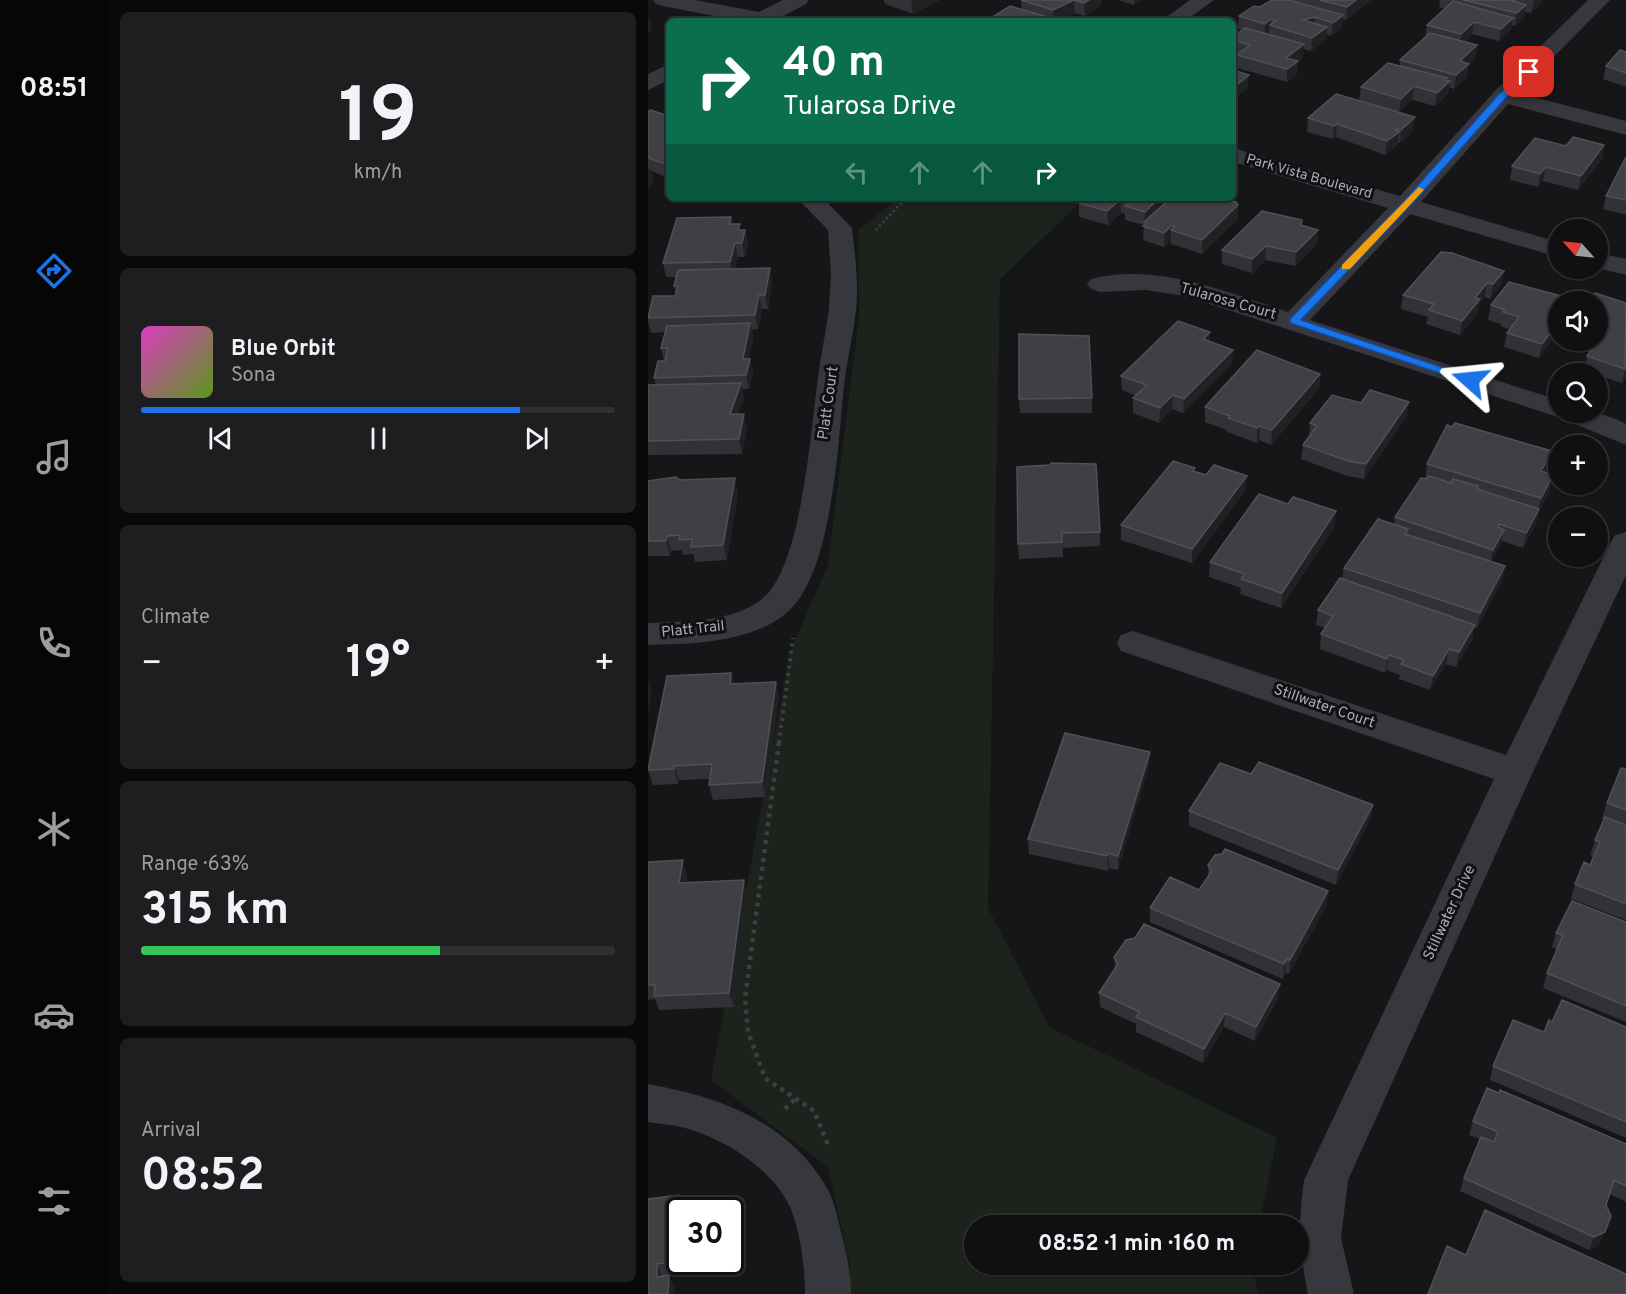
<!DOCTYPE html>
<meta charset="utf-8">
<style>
:root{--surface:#101012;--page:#1e1e20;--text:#f1f3f6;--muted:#9c9d9f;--line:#303032;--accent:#1a73e8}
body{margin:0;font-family:Overpass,sans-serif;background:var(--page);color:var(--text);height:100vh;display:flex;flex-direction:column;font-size:22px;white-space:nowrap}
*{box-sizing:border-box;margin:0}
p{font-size:20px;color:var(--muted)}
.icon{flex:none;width:33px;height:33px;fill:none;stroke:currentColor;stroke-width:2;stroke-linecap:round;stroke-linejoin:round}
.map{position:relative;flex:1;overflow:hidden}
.drawer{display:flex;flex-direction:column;gap:12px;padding:12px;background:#09090a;width:540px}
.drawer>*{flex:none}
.guide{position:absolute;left:18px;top:18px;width:570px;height:183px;border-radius:9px;box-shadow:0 2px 4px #0004,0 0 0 2px var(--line);background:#0b6e4f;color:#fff;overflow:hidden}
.needle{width:39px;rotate:297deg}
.tools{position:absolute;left:900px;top:219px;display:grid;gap:12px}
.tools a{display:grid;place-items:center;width:60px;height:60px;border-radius:50%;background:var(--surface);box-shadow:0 2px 4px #0004,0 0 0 2px var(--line);font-size:30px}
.speed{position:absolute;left:18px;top:1197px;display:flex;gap:12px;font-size:30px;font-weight:700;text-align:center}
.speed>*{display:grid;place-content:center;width:78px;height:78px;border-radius:50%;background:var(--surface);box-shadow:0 2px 4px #0004,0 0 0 2px var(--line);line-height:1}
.speed .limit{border:3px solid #111;border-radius:9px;background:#fff;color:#111}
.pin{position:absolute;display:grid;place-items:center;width:51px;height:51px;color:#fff;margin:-26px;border-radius:12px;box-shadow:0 3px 9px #0006}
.me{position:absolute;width:66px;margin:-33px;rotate:288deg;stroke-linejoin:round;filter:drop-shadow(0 0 4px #0008)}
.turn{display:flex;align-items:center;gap:21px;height:126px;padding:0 18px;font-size:27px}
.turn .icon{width:78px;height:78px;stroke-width:2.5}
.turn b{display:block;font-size:42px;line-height:51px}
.lanes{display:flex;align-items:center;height:57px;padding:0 18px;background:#0003;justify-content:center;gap:30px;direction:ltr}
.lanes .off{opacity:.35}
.big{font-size:45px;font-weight:700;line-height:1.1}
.drawer .widget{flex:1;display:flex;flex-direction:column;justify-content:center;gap:9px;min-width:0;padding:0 21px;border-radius:9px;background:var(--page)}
.drawer .dial{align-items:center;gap:0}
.dial b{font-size:78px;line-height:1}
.song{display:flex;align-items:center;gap:18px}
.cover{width:72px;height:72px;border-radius:9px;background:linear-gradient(135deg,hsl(310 70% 55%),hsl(90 70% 35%))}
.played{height:6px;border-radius:3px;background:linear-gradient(90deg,var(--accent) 80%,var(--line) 80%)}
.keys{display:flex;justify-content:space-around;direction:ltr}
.heat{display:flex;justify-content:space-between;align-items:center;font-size:33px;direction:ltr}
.charge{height:9px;border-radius:4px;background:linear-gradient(90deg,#34c759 63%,var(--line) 0)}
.trip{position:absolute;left:316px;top:1215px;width:345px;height:60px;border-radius:30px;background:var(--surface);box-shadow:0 2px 4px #0004,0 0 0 2px var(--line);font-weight:700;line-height:60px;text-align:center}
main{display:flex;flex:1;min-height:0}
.dock{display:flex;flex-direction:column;width:108px;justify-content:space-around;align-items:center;background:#060607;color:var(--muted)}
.dock .icon{width:42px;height:42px}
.dock .current{color:var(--accent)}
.dock b{font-size:27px;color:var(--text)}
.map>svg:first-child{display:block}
.green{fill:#1c231d}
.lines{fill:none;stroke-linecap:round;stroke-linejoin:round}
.path-far2{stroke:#3d3f44;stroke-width:3;stroke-dasharray:2 3;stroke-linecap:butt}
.path-far1{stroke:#3d3f44;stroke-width:4;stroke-dasharray:3 4.5;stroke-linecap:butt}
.path{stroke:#3d3f44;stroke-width:4.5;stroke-dasharray:4 5;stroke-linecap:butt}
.minor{fill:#37383d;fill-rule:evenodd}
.wall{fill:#323236}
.shaded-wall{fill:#212124}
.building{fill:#3f3f44;stroke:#4f5156;stroke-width:1.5}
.route{fill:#1a73e8;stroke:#114b97;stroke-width:1.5}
.slow{fill:#f59e0b}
.labels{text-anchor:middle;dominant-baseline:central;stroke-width:6;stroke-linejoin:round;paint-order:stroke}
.far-street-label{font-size:14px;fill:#a8adb8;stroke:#111113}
.street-label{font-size:15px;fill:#a8adb8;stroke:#111113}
</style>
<main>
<nav class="dock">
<b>08:51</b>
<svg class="icon current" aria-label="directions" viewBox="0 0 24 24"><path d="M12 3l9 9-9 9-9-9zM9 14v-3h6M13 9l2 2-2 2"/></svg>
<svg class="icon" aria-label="music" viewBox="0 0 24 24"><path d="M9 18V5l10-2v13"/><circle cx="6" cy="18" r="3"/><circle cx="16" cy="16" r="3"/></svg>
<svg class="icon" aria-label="phone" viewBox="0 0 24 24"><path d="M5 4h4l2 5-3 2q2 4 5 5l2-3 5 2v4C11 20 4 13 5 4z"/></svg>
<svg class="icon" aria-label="climate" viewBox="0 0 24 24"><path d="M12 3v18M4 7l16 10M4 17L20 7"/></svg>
<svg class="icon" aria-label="car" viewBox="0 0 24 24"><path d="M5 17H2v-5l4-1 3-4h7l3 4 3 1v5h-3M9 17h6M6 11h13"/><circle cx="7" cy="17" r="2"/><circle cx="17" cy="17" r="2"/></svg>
<svg class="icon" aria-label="filters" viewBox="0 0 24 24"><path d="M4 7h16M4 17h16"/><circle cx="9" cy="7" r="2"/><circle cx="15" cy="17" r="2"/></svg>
</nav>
<section class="drawer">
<div class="widget dial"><b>19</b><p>km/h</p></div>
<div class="widget">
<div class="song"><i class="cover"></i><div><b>Blue Orbit</b><p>Sona</p></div></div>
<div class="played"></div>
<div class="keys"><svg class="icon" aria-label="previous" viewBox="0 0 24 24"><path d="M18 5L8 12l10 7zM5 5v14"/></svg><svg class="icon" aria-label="pause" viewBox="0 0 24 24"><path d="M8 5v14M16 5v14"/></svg><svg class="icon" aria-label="next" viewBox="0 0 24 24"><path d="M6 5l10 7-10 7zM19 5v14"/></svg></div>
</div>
<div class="widget"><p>Climate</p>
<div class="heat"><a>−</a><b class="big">19°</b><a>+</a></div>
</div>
<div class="widget"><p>Range · 63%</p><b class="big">315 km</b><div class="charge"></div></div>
<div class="widget"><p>Arrival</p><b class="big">08:52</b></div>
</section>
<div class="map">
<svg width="978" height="1294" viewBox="0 0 978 1294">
<rect width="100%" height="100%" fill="#161618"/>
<path class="green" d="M251 198H437L352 279 340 908 401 1027 629 1138 611 1225 327 1226V1264L604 1265 610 1294H202V1267L180 1167 63 1080 142 652 180 565 211 318 210 230Z"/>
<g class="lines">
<path class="path-far2" d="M228 230 258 198"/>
<path class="path-far1" d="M131 743 145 638"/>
<path class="path" d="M131 742 97 998 100 1032 117 1078 166 1111 181 1147
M137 1109 147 1099"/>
<path class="minor" d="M5 0H47L111 12 135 0H161L158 4 133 17 135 21H93L15 6 8 4Z
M542 0H566L537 21H513Z
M940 0H962L870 93 978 121V135L860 104 773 202 910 242V257L762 214 662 320 910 400V412C935 412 956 411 978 424V445L910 417 537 296 498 290 452 292 443 289 439 284 443 279C509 262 578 292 640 312L740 208 585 162V148L752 196 847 91Z
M21 64V80L0 90V74Z
M149 198H175L204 228C206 251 210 273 209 296 208 323 201 350 197 377 190 436 186 578 136 615 100 643 44 644 0 645V623C37 621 84 623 114 599 154 568 163 428 170 377 173 354 178 332 181 309L183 273 180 230Z
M950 253 978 259V275L949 268Z
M978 532V575L885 772 700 1180 693 1238 706 1294H660C651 1249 650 1225 656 1180L846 779 473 651 469 643 473 635 485 631 858 755 963 542 967 535Z
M0 1084C72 1097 140 1121 179 1188 187 1202 190 1220 194 1236 199 1256 203 1273 203 1294H157C157 1268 153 1237 144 1212 129 1172 80 1141 41 1129 28 1125 13 1124 0 1122Z"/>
</g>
<path class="wall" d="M236 0H292L265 14 237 4Z
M373 0H453V5L437 16 426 13 409 21H400L374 9Z
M470 0H493L486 5Z
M624 0H723L698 20 694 19V28L683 36 679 34 678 40 663 51 655 49V57L650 61 649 74 639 82 589 68 590 54 585 53V37L595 30 590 29 591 16 612 7Z
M792 0H894L893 3 883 13 877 12 876 17 867 26 863 25V30L851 41 824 34 817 42 829 45 827 58 820 65 819 77 806 89 801 87 800 94 787 106 764 100 751 112 711 101 713 87 752 66V60L777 38 779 25 797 9 791 7Z
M978 52V87L955 79 958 66Z
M0 112 21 116V178L3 171 5 182 0 187Z
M660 118 765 131 752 143H750V145L737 155 688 137 685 139 659 132Z
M956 145 954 159 930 190 895 181 890 187 862 180 864 166 918 146Z
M978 157V215L955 209 958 196Z
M436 198H571L590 219 554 254 523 244V240L516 247 495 240 496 225 477 220V214L473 213 460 225 431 217V203Z
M83 217 84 224 93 230H97L100 244 97 257H90L87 269 122 268 124 282 120 309H114L110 329 104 330 105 338 101 359H102L105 373 101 389H94L96 398 90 414 99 429 94 454 0 455V385H8L6 378 16 361 13 348 17 332 3 333 0 322V315L27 296 28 294 26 286 28 277H18L15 263Z
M654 225 670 230 669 244 647 266 617 260 604 273 574 264V250Z
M793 252 853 285 842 299 837 297 831 304 830 313 812 335 778 324 780 317 753 309 755 295Z
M928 300 927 302H910L891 358 856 347 859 333 861 329 852 326 853 324 840 320 843 305Z
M978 303V377L974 383 950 375V374H945L936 371 939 356 942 353 915 345 916 340H950Z
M562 332 561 342 584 364 535 413 524 409 511 423 485 413V398L488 396 474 390 473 376Z
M672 374 671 389 623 445 611 440 609 443 579 432V430L557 422V407Z
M444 398V413H372L371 399Z
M759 416 716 479 699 476 653 459 655 445 661 436 662 423Z
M779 464 901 466 897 473 902 490 891 511 888 524 875 548 854 541 853 544 843 562 857 566 854 581 829 628 826 627 824 640 808 667 798 664 782 690 751 679 752 675 739 670 737 673 672 649 673 634 677 628 668 625 670 610 694 579 696 568 746 524 747 517 777 479Z
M402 465 452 532V546L415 548V557L371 559 370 544Z
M547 468V472L598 490 544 563 473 540V525Z
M32 480 90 493 79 560 47 562 45 554 35 555 34 550 23 551 22 556H0V481Z
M687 526 633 608 592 594 593 588 561 577 562 562Z
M83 673 86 684 128 682 131 697 117 797 65 800 61 785 62 779 31 780 30 784 5 785 0 770Z
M501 766 470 870 461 868 460 871 381 854 380 839Z
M978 769V920L923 899 927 884 942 865 945 856 942 855 947 840 956 819 954 818 959 803Z
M725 805 722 820 688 885 541 826V811Z
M0 862 39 875 38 883 100 894 86 1007 11 1010 7 999 0 1000Z
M560 865 680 891 678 906 641 974 637 973 635 979 502 922V908L551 890 560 877Z
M978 922V1022L895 988 899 973 909 949 904 947 908 933Z
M466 957 632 984 630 998 607 1041 576 1027 555 1063 488 1032V1024L452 1007 451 993 467 970Z
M904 1022 978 1027V1138L842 1080 845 1066 896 1032Z
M825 1121 978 1144V1202L962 1194 958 1205 951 1245 941 1250 812 1191 816 1178 832 1139 821 1135Z
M0 1199 36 1208V1210H32V1262H40L39 1274 21 1276 27 1288 0 1294Z"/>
<path class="shaded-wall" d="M266 0H292L265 14 263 2Z
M426 0V13L409 21H405V10Z
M441 0H453V5L437 16 436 3Z
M486 0H493L486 5Z
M708 0H723L698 20 699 7Z
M886 0H894L893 3 883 13Z
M878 5 876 17 867 26 869 13Z
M695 15 694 28 683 36 685 23Z
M396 16V21H386Z
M1 17 4 30 0 33V18Z
M667 17 666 30 655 20Z
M865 18 863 30 851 41 853 29Z
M623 19 621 33 616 37 617 24Z
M826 22 824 34 811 47 813 34Z
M679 27 678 40 663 51 664 38Z
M656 44 655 57 639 69 638 58Z
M829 45 827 58 820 65 819 77 806 89 808 75 812 61Z
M650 61 649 74 639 82V69Z
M601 75 600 88 585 100V88Z
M799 78V84L802 81 800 94 787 106 789 93Z
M766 86 764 100 751 112 753 99Z
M767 117 765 131 752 143 753 130Z
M689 124 688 137 685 139 686 126Z
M749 129 748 134 751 132 750 145 737 155 739 141Z
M956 145 954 159 930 190 933 176Z
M898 167 895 181 890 187 892 174Z
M2 168 5 182 0 187V170Z
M511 198H526L496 222 497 212Z
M473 199V213L460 225 459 211Z
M590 205V219L554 254V240Z
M524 225V230H523V240L516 247V233Z
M97 230 100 244 97 257 94 243Z
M670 230 669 244 647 266 648 252Z
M87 243 90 257 85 276 82 262Z
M618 246 617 260 604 273V259Z
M122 268 124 282 120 309 117 295Z
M856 271 853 285 842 299 845 284Z
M839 283 837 297 831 304 830 313 812 335 814 321 827 298Z
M111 295 114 309 110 329 107 315Z
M102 323 105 338 98 373 95 359Z
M910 323V333L891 358 894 344Z
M562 332 561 347 555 339Z
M585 350 584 364 535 413 536 399Z
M102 359 105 373 101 389 98 375Z
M978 368V377L974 383 977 369Z
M672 374 671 389 623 445 624 430Z
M93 383 96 398 85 429 82 414Z
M525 395 524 409 511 423 512 408Z
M761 402 759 416 716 479 718 464Z
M96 414 99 429 94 454 91 439Z
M612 426 611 440 609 443V428Z
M904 451 901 466 890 486 893 471Z
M905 475 902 490 891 511 888 524 875 548 878 533 890 511 893 498Z
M599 476 598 490 544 563V549Z
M87 478 90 493 79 560 75 545Z
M688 511 687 526 633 608 634 593Z
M856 530 853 544 842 564 845 550Z
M19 536 23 551 22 556 18 541Z
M857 566 854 581 829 628 832 613Z
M827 625 824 640 808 667 811 652Z
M801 649 798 664 782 690 785 676Z
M741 655 739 670 737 673 739 659Z
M83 673 87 688 82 684Z
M0 678 4 692 0 711Z
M128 682 131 697 117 797 114 782Z
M502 752 501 766 470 870V856Z
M26 766 31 780 30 784 26 769Z
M725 805 722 820 688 885 690 870Z
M460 853 461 868 460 871 459 856Z
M35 860 39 875 35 898 31 883Z
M96 880 100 894 86 1007 81 993Z
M680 891 678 906 641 974 642 960Z
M639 959 637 973 635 979 636 964Z
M632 984 630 998 607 1041 608 1027Z
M577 1013 576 1027 555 1063 556 1049Z
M31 1195 36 1208V1210H32V1233L29 1226Z
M957 1232 951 1245 941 1250 946 1237Z
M34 1262H40L39 1274Z
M9 1264 14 1277H9Z
M21 1275 27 1288 26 1294H20Z"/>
<path class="building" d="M373 0H426L405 10Z
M426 0H441L436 3Z
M624 0H641L695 15 685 23 667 17 655 20 679 27 664 38 622 25 628 21 623 19 617 24 591 16 606 6 612 7Z
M672 0H708L699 7Z
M815 0H867L865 1 878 5 869 13Z
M805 1 865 18 853 29 826 22 813 34 779 25Z
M362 6 396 16 386 21H338Z
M597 28 656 44 638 58 650 61 639 69 589 55 602 45 585 40V37Z
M782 33 829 45 812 61 821 64 808 75 752 60Z
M972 50 978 52V73L958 66Z
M740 63 799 78 797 80 802 81 789 93 766 86 753 99 713 87Z
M585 70 601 75 585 88Z
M688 94 767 117 753 130 749 129 747 130 751 132 739 141 689 124 686 126 660 118Z
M2 110 21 116V164L20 165 0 158V112Z
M925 137 956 145 933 176 898 167 892 174 864 166 887 138 918 146Z
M978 157V200L958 196Z
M436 198H511L497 212 477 206 481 202 473 199 459 211 431 203Z
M523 198H571L588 202 590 205 554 240 523 230 527 226 524 225 516 233 495 226 499 223 496 222Z
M614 211 654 220 653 225 670 230 648 252 618 246 604 259 574 250Z
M83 217 81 224H92L90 230H97L94 243H87L82 262 15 263 29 218Z
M793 252 804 253 856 271 845 284 839 283 827 298 832 299 814 321 781 310 786 304 755 295Z
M122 268 117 295H111L107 315 0 318 5 296H27L30 286H26L30 270Z
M861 282 928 300 927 302H910V323L894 344 859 333 871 317 855 312 857 310 843 305Z
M947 293 978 303 977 369 939 356 951 341 950 340V302H941Z
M530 321 562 332 555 339 585 350 536 399 525 395 512 408 485 398 499 385 473 376Z
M102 323 95 359H102L98 375 6 378 10 361H17L20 348H13L19 326Z
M371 334 441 336 444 398 371 399Z
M609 350 672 374 624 430 612 426 609 428 580 418 582 416 557 407Z
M93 383 82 414H96L91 439 0 441V385Z
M722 390 761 402 718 464 700 461 655 445 669 426 662 423 684 395 713 403Z
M807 423 904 451 893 471 905 475 893 498 779 464 799 425 804 427Z
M525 461 547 468 545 471 558 475 566 465 599 476 544 549 473 525Z
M403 463 448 464 452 532 414 533V542L370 544 369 467 402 465Z
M781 476 803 483 805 479 830 486 829 489 891 509 878 533 851 524 850 527 856 530 845 550 747 517 773 478 779 479Z
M28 477 32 480 87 478 75 545 43 547 44 539 31 540 32 535 19 536 18 541H0V481Z
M611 494 640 504 645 497 688 511 634 593 593 579 597 574 562 562Z
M730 519 760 529 757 534 857 566 832 613 696 568Z
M692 578 827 625 811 652 801 649 785 676 753 664 756 660 741 655 739 659 673 634 685 616 670 610Z
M83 673 82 684 128 682 114 782 61 785 64 764 26 766V769L0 770 19 676Z
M417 733 502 752 470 856 460 853 459 856 380 839Z
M611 762 725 805 690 870 541 811 572 763 603 774Z
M973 768 978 769V810L959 803Z
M957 817 978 825V904L927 884 936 862 942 865 952 842 947 840Z
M577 849 680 891 642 960 639 959 636 964 502 908 522 877 551 890 564 871 560 865 567 855 574 854Z
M35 860 31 883 96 880 81 993 6 996 7 985H0V862Z
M924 901 978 922V1006L899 973 915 935 908 933Z
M496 924 632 984 608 1027 577 1013 556 1049 488 1017 492 1012 451 993 470 964 466 957 478 940 487 938Z
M914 1000 978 1027V1122L845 1066 865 1020 896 1032 901 1020 904 1022Z
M839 1088 851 1093 852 1090 978 1144V1186L966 1180 958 1205 963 1216 957 1232 946 1237 816 1178 833 1137 846 1142 850 1132 825 1121Z
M31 1195 29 1226H32V1261L9 1264V1277L21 1275 20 1294H0V1199Z
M837 1210 978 1274V1294H780L799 1246 818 1255Z"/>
<path class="route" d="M878 70 886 72 858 98 762 206 653 320 826 378V382H818L642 323V319L755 202 851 94Z"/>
<path class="slow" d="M771 187 776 190 774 192 702 269H694V265Z"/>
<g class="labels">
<g class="far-street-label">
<text transform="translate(661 177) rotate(16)">Park Vista Boulevard</text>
</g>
<g class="street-label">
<text transform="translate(580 302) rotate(16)">Tularosa Court</text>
<text transform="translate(181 403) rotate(-82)">Platt Court</text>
<text transform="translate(45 630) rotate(-6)">Platt Trail</text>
<text transform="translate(676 707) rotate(19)">Stillwater Court</text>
<text transform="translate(802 913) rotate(-65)">Stillwater Drive</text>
</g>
</g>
</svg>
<div class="tools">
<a><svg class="needle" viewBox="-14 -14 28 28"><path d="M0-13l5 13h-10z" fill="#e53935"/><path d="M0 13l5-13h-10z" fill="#9c9d9f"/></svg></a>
<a><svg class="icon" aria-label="sound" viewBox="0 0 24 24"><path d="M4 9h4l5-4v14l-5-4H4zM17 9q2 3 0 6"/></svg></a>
<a><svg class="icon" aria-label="search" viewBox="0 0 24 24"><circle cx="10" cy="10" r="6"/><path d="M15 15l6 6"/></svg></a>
<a>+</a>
<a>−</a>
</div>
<div class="speed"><div class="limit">30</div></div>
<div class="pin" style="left:881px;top:72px;background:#d93025"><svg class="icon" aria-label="arrive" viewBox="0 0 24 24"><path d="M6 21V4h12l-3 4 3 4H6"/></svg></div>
<svg class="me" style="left:822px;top:380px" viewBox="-20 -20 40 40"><path d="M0-17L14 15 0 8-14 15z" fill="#1a73e8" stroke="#fff" stroke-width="4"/></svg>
<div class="trip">08:52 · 1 min · 160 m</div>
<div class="guide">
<div class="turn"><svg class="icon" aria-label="right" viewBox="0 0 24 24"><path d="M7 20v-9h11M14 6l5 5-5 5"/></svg><div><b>40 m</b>Tularosa Drive</div></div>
<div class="lanes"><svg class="icon off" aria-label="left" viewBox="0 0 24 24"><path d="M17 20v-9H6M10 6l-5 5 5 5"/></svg><svg class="icon off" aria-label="ahead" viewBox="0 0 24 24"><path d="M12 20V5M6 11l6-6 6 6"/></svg><svg class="icon off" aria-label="ahead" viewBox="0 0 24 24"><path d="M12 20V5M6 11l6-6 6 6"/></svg><svg class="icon" aria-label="right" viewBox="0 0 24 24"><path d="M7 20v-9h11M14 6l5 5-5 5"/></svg></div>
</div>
</div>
</main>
